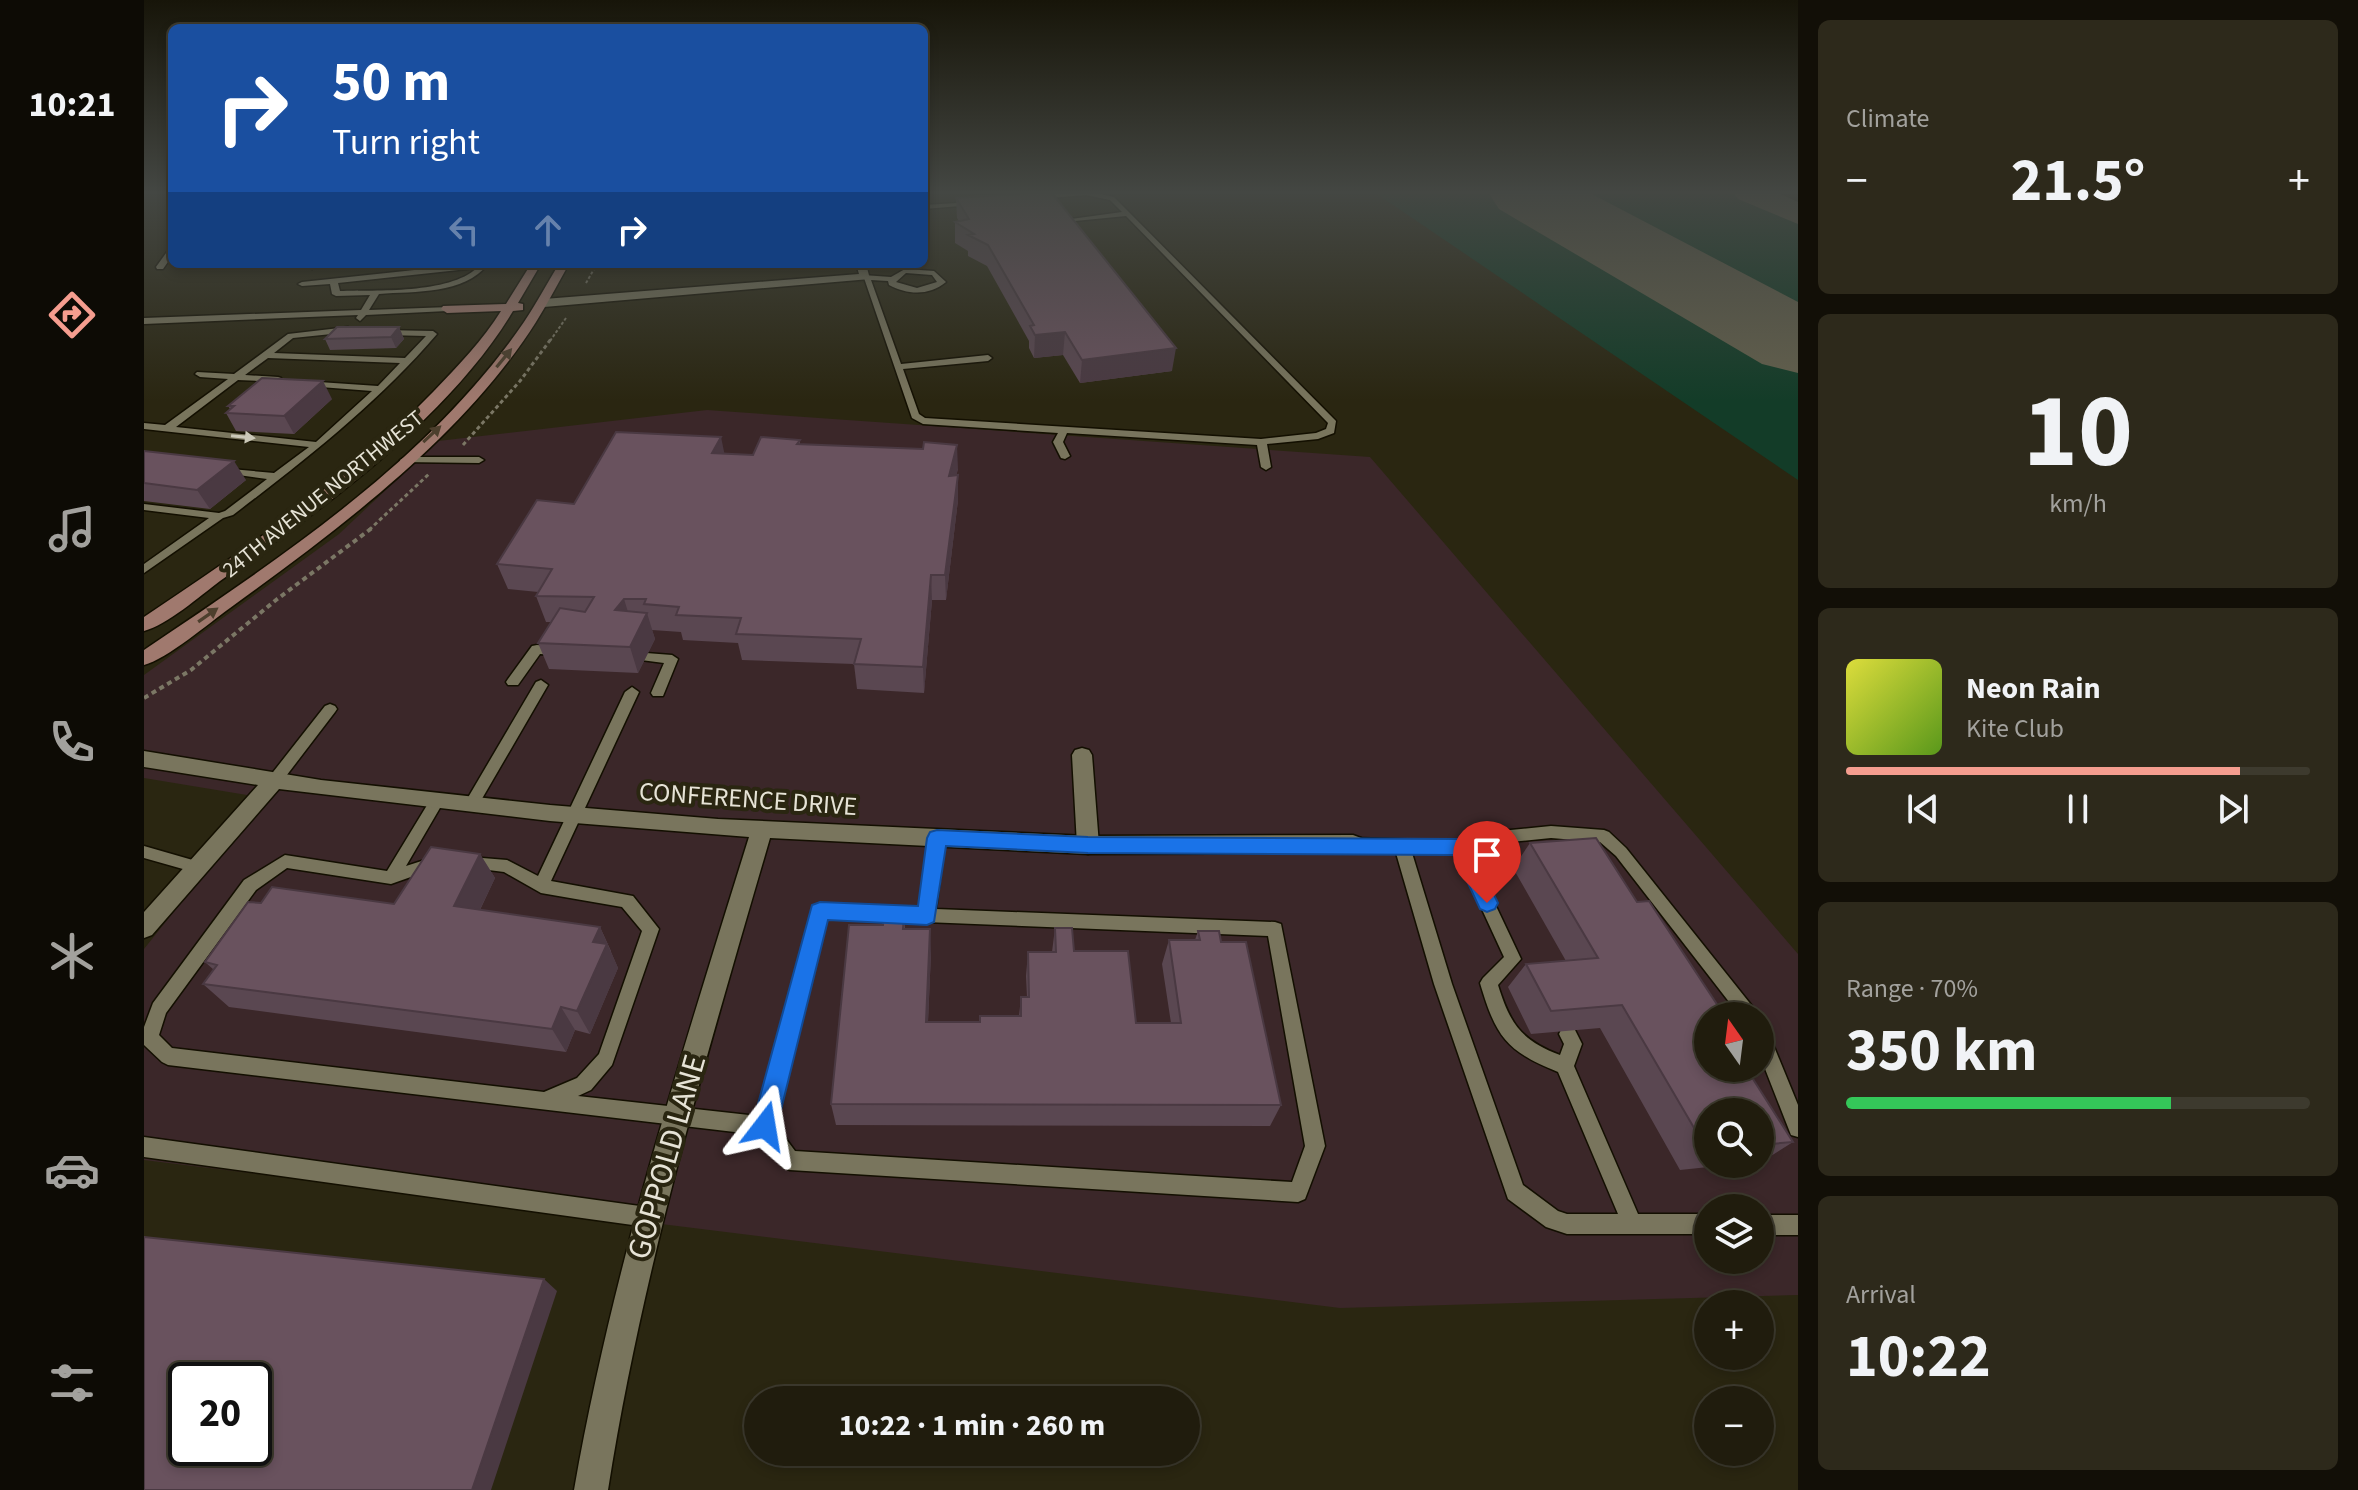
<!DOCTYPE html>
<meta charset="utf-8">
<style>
:root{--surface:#201c0d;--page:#2d291b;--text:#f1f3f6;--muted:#a2a19d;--line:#3d3a2e;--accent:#f59d8f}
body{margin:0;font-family:"Source Sans 3",sans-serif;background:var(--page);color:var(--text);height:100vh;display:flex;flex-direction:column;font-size:30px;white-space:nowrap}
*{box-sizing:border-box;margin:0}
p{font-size:26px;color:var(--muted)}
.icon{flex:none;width:44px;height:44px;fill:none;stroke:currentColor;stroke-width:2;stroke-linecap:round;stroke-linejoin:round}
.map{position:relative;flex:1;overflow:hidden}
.panel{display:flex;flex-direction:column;gap:20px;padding:20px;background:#120f07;width:560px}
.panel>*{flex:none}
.top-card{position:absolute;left:24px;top:24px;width:760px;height:244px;border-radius:12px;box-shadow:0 4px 12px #0003,0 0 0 2px var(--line);background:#1a4fa0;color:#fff;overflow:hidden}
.needle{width:52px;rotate:346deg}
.buttons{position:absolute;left:1550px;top:1002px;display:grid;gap:16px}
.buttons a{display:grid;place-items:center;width:80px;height:80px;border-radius:50%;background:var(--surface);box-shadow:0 4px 12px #0003,0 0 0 2px var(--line);font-size:40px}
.speed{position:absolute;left:24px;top:1362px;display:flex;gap:16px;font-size:40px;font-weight:700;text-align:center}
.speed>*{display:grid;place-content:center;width:104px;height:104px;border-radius:50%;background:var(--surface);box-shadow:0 4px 12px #0003,0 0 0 2px var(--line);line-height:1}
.speed .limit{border:4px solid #111;border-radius:12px;background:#fff;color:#111}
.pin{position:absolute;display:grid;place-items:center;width:68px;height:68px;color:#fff;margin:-82px -34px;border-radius:50% 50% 50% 0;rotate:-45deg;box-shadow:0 0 8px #0007}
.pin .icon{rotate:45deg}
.me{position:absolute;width:88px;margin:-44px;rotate:14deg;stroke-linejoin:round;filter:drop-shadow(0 0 6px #0008)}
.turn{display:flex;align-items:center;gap:28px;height:168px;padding:0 32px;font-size:36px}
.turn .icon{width:104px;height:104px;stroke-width:2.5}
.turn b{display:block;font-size:56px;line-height:68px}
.lanes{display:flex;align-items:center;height:76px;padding:0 32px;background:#0003;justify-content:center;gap:40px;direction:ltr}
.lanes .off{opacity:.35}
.big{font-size:60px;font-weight:700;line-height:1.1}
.panel .tile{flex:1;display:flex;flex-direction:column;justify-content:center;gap:12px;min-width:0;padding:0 28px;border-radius:12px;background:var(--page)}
.panel .dial{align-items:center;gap:0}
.dial b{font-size:104px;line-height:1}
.song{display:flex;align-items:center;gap:24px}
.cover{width:96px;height:96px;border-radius:12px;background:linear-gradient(135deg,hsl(60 70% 55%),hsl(90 70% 35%))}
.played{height:8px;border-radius:4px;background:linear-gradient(90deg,var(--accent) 85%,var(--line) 85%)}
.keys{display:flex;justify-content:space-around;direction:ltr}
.heat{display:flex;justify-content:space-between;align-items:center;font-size:44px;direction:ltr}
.charge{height:12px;border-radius:6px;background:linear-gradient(90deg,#34c759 70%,var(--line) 0)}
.trip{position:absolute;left:600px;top:1386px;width:456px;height:80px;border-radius:40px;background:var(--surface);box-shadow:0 4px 12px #0003,0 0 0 2px var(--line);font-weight:700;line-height:80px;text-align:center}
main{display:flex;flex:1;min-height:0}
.tab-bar{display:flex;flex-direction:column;width:144px;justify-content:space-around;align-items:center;background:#0d0b05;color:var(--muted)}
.tab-bar .icon{width:56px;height:56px}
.tab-bar .on{color:var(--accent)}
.tab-bar b{font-size:36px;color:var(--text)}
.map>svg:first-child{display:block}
.commercial{fill:#3b2729;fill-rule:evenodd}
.green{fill:#133c28}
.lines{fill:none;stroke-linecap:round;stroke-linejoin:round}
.taxiway{fill:#63604d;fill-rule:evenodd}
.runway{fill:#63604d;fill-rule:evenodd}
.service-casing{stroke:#130f00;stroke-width:3}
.minor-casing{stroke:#130f00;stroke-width:3}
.tertiary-casing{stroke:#130f00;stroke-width:3}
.secondary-casing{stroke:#130f00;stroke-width:3}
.path-far2{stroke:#7b7765;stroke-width:2;stroke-dasharray:3 2;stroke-linecap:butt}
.path-far1{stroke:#7b7765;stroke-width:3;stroke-dasharray:4 3;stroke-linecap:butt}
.path{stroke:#7b7765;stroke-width:4;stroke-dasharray:5 4;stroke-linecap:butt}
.service{fill:#79755d;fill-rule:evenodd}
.minor{fill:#79755d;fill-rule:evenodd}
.tertiary{fill:#79755d;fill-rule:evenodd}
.secondary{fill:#a0796e;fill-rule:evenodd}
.wall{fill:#5a4751}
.shaded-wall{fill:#4a3942}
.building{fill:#69525e;stroke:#4a3942;stroke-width:2;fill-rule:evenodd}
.oneway{fill:#4d3f2d}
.oneway2{fill:#cbc8b8}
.route{fill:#1a73e8;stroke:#114b97;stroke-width:2}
.labels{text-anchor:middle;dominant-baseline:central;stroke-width:8;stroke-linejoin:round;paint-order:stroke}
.far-street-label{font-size:22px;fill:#e6e3d6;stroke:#2a2611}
.street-label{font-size:26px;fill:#e6e3d6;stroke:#2a2611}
.near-street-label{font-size:32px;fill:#e6e3d6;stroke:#2a2611}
</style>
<main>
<nav class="tab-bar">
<b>10:21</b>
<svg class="icon on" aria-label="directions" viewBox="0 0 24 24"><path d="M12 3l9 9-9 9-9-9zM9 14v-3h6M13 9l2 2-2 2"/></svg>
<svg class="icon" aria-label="music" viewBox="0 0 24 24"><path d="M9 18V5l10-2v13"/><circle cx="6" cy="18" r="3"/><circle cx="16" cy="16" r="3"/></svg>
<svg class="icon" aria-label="phone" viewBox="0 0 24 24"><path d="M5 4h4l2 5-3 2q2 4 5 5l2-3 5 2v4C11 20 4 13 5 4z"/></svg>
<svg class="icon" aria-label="climate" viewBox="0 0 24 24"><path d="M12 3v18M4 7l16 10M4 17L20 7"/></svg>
<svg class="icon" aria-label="car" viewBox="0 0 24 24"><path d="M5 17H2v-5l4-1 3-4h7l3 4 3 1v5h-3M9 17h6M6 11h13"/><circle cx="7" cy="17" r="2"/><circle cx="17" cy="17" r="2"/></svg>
<svg class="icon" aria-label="filters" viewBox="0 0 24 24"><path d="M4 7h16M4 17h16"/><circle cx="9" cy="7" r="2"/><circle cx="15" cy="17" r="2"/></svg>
</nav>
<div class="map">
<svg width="1654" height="1490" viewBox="0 0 1654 1490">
<rect width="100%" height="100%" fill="#2a2611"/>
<path class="commercial" d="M563 410 1226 457 1654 954V1295L1196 1308 0 1160V949L121 798 0 778V675L195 534 294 441ZM1564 1016H1616V1068H1564ZM1564 1112H1616V1164H1564ZM1564 1208H1616V1260H1564Z"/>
<path class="green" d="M1230 192H1353L1654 364V480Z
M1408 192H1588L1654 222V325Z"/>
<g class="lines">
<path class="taxiway" d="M1589 192H1632L1654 202V224L1594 199Z"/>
<path class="runway" d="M1344 192H1444L1654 302V373L1618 364 1355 209Z"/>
<defs>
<path id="service" d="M927 192H948L970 197 1192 421 1190 433 1174 439 1123 444 1127 467 1122 470 1117 467 1113 445 923 433 919 442 926 456 921 459 917 458 909 442 914 433 779 424 768 418 719 275 747 277 761 269 790 271 802 282C785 296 764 295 745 285L744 281 727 280 757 364 844 355 848 358 844 361 759 369 775 414 781 418 1117 439 1172 433 1182 429 1184 423 982 216 931 221 927 219 978 212 966 200 942 195 893 199 890 197ZM762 273 788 275 793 282 773 288 752 282Z
M830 202 828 205 780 209V205Z
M25 249H28V256L19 269H13L12 267Z
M166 264H174L168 269 164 267Z
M327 264H344C320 295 271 291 235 294L225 310 306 307V311H303L222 315 216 321 212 318 214 315 0 324V318L217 310 226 295 192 296 188 294 186 284 158 286 154 284 158 282ZM333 268C305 294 232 290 196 291L194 283Z
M204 327 208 330 207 332 149 338 130 353 261 358 282 336 241 335 237 332 238 330 289 331 293 334C234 403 161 460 89 515L79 518 0 573V564L65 518 0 510V504L75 513 81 511 123 479 80 473 76 472V468L130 473 165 447 0 429V423L21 425 84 379 56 377 51 374 53 372 90 374 144 334ZM124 358 256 363 234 386 160 381 158 383 163 386 228 391 172 442 32 427 94 380 137 382V378L134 377 101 375Z
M261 457H335L340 460 335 463 257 462 256 460Z
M393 645 415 647 421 651 415 655 396 654 374 685H364L362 682 364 679 388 646Z
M502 653 528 655 534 659 519 696H509L507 693 520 663 497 660 496 657 497 654Z
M397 680 404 685 332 809H322L320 805 322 801 392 682Z
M488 687 495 692 407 881 489 896 515 929 468 1065 447 1090 434 1096 614 1116 670 906 676 904 776 909 785 838 788 834 793 832 798 834 801 838 792 909 1131 922 1137 924 1181 1146 1161 1199 1154 1202 646 1170 639 1167 616 1135 24 1065 18 1062 0 1045V1027L9 1003 100 880 141 855 243 871 288 797H298L300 801 262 866 290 857 295 859 298 863 295 867 247 884 143 868 112 890 22 1013 15 1035 28 1048 400 1092 433 1078 455 1054 498 931 478 907 397 893 360 872 321 867 318 863 321 859 326 857 363 860 394 876 481 692ZM682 918 1124 936 1161 1146 1148 1182 651 1151 631 1124Z
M186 704 191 706 193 709 191 712 136 784H126L124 780 126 776 181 706Z
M1407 826 1460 830 1465 832 1482 848 1616 1016H1596L1472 856 1456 842 1407 838 1356 843 1326 851 1377 959 1354 985C1366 1024 1377 1040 1416 1055L1420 1044 1415 1034 1418 1028 1424 1026 1430 1028 1438 1044 1430 1066 1494 1214H1564V1234H1423L1402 1227 1364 1199 1290 984 1252 853 1209 850 1204 848 1201 844 1204 840 1209 838 1317 841 1356 831ZM1268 853H1312L1360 957 1339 978 1336 983C1352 1037 1362 1051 1414 1072L1474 1214H1423L1414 1211 1379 1185 1308 984Z
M0 846 59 863 61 867 59 871 53 873 0 858Z
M1616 1025 1622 1027 1654 1105V1137L1647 1135 1616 1056Z
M0 1137 503 1207 510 1210 513 1217 510 1224 503 1227 0 1157Z
M1616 1215H1654V1235H1616Z"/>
<path id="minor" d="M712 264H722L726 279 400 307 394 303 400 299 715 274Z
M938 748 945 750 948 755 955 845 952 851 944 854 936 851 933 845 928 755 931 750Z"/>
<path id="tertiary" d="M0 751 177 780 406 805 574 819 944 836 1209 835 1217 838 1220 844 1217 850 1209 853 944 854 626 838C563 1054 499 1267 464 1490H430C469 1267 538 1053 605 837L406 821 135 789 8 935 0 938V912L114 785 0 767Z"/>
<path id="secondary" d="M387 264H397L374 303 379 304V310L369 311C305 418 177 510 76 581 56 596 23 625 0 631V617C102 549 205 479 290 391 314 366 339 340 357 311L303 313 297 309 299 306 362 304Z
M415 264H425C414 283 404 303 392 322 319 437 195 529 86 608 65 623 23 659 0 665V650C136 558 286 460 380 322 393 303 403 283 415 264Z"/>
</defs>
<use href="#service" class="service-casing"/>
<use href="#minor" class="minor-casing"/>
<use href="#tertiary" class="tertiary-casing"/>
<use href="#secondary" class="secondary-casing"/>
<path class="path-far2" d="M442 283 453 264
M406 341 422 318"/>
<path class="path-far1" d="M319 445 376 381 407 339
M225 530 285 474"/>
<path class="path" d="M0 698 47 670 132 600 228 528"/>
<use href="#service" class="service"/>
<use href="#minor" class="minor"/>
<use href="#tertiary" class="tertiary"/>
<use href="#secondary" class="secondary"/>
</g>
<path class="wall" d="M812 198 1028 371 936 383 919 355 890 358 885 348V341L843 266 824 256V251L811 243V222L815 221 813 218Z
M255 327 260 339 252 348 186 350 181 339Z
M188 399 150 434 92 431 82 413 86 409 84 406Z
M656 440V444L814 469 812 475 814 500 802 600H788L780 693 713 689 710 664 598 660 594 643 539 640 537 632 508 630 511 639 494 673 405 669 394 643 407 622H402L392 596 394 592 364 589 353 564 430 504 581 454 609 455Z
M0 451 102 480 66 509 0 501Z
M1386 843 1493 902 1578 1012 1574 1016H1564L1649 1142 1619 1161 1616 1162V1112H1564V1164H1593L1536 1170 1456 1028 1387 1034 1364 987 1382 964 1422 961 1369 868Z
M336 854 351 878 336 910 456 927 467 951V952L474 968 446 1034 431 1030 422 1052 85 1007 59 984 70 970 61 962 117 903 250 904Z
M760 915 761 929 787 953 784 1022H836L875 1016 877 997H883L882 976 884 952H908L911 928 992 1023H1027L1018 964 1025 940H1051L1054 931 1077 942 1137 1105 1126 1126 692 1125 687 1104 739 925Z"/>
<path class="shaded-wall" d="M199 264H262L201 270Z
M255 327 260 339 252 348 247 337Z
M921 332 919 355 890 358 891 335Z
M1032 348 1028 371 936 383 938 360Z
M179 381 188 399 150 434 140 416Z
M577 437 582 461 568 453Z
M813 445 814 469 806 501 805 476Z
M90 461 102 480 66 509 53 490Z
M814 475V500L802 600 801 575Z
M787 575 788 600 780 693 779 667Z
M480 599 488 625 471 610Z
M503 613 511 639 494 673 486 647Z
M336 854 351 878 326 930 310 906Z
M456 927 474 968 446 1034 433 1011 449 942Z
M786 929 787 953 783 1044 782 1022Z
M417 1007 431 1030 422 1052 408 1029Z
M400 1279 413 1291 347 1490H328Z"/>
<path class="building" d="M907 192 1032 348 938 360 921 332 891 335 886 326 890 325 844 245 824 235 830 234 811 222 825 219 812 198Z
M193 327H255L247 337 181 339Z
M118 378 179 381 140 416 82 413 90 406H84Z
M472 432 577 437 568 453 609 455 617 437 656 440 653 444 779 449 780 442 813 445 805 476 814 475 801 575H787L779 667 710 664 717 639 592 634 597 618 532 615 535 607 500 604 502 599H480L471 610 503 613 486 647 394 643 416 608 441 612 450 597 392 596 408 569 353 564 393 500 430 504Z
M0 451 90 461 53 490 0 483Z
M1452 838 1493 902 1505 901 1578 1012 1566 1013 1568 1016H1564V1068H1602L1649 1142 1616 1145V1112H1564L1563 1150 1478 1005 1407 1011 1382 964 1454 958 1386 843Z
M287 847 336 854 310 906 456 927 449 942 463 944 433 1011 417 1007 408 1029 59 984 73 965 61 962 104 902 117 903 128 887 250 904Z
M740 915H760L759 929H786L782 1022H836V1016H877V997H885L884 952H912L911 928H928L930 951H984L992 1023H1037L1025 940H1056L1054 931H1075L1077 942H1102L1137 1105 687 1104 705 925H739Z
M0 1237 400 1279 328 1490H0ZM42 1380H110V1448H42Z"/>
<defs><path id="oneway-solid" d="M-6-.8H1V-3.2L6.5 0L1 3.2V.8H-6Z" transform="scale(2)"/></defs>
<g class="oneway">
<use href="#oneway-solid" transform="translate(360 358) rotate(-51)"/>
<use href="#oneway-solid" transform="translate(288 434) rotate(-43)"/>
<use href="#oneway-solid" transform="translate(64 615) rotate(-35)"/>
</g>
<use class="oneway2" href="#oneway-solid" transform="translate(99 437) rotate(6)"/>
<linearGradient id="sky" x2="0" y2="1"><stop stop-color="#171509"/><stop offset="0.48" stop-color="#444743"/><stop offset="1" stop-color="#444743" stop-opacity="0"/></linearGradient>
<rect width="1654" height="401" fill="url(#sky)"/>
<path class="route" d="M793 830 944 837 1317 839 1324 841 1354 903 1351 909 1343 912 1336 909 1311 855 944 853 802 846 790 922 783 925 684 920 633 1126 630 1135 621 1138 612 1135 608 1126 668 905 676 902 774 906 783 838 786 832Z"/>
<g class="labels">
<g class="far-street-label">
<text transform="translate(179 494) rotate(-39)">24TH AVENUE NORTHWEST</text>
</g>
<g class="street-label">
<text transform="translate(604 799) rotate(4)">CONFERENCE DRIVE</text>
</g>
<g class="near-street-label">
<text transform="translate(523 1157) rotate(-74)">GOPPOLD LANE</text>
</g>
</g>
</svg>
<div class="buttons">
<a><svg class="needle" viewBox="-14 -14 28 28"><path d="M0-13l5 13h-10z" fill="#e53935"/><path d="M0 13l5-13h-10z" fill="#a2a19d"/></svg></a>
<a><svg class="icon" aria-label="search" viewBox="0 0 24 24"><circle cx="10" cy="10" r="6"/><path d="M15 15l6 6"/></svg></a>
<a><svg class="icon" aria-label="layers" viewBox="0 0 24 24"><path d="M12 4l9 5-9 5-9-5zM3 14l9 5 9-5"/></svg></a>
<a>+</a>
<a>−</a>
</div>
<div class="speed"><div class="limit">20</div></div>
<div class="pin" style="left:1343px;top:903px;background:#d93025"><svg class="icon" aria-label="arrive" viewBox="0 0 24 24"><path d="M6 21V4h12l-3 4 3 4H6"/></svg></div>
<svg class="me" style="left:621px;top:1126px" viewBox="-20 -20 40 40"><path d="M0-17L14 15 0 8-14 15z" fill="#1a73e8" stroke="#fff" stroke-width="4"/></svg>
<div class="trip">10:22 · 1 min · 260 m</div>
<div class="top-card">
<div class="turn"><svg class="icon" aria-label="right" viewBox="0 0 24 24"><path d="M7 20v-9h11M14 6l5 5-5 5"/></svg><div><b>50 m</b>Turn right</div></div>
<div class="lanes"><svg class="icon off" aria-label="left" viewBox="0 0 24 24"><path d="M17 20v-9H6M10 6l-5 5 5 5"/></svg><svg class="icon off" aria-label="ahead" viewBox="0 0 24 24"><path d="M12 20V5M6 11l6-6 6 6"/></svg><svg class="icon" aria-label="right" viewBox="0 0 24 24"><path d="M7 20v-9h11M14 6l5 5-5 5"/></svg></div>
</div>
</div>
<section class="panel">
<div class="tile"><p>Climate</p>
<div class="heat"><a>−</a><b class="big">21.5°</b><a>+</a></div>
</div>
<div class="tile dial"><b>10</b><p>km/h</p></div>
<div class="tile">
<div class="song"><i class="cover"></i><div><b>Neon Rain</b><p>Kite Club</p></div></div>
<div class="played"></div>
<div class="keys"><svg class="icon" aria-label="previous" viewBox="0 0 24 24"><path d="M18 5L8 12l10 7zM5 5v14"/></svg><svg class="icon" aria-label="pause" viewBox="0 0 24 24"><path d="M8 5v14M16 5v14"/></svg><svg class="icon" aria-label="next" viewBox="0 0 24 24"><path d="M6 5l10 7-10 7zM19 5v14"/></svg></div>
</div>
<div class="tile"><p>Range · 70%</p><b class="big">350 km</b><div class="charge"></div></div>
<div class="tile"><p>Arrival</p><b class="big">10:22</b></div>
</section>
</main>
